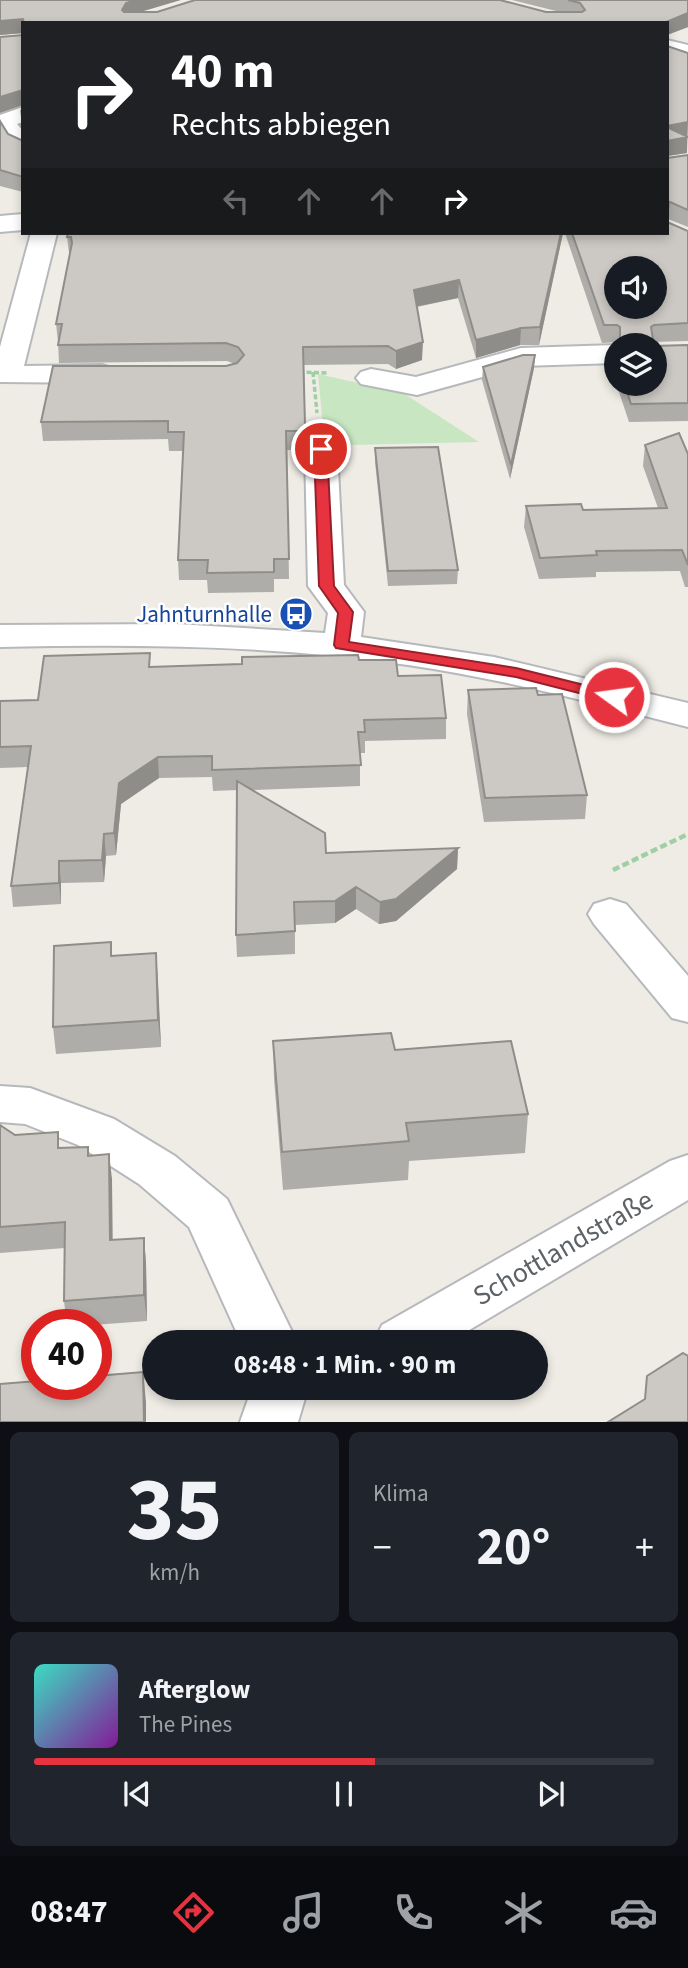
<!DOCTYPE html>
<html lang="de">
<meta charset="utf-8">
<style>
:root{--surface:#171b24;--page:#20242c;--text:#f1f3f6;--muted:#9ea1a6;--line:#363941;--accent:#e73340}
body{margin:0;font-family:"Source Sans 3",sans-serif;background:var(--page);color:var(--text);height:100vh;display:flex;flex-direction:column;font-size:26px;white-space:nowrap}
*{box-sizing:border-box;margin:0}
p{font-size:23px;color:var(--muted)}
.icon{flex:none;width:38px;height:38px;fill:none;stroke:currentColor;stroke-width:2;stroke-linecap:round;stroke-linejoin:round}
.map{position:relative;height:1422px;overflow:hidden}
.sheet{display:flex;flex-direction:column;gap:10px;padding:10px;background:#0d0f14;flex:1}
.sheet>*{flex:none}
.guide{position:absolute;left:21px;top:21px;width:648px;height:214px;border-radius:0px;box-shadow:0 4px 10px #0003;background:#202124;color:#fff;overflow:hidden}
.controls{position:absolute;left:604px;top:256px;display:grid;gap:14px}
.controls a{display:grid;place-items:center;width:63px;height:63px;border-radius:50%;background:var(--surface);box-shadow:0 4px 10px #0003;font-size:35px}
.speed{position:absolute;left:21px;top:1309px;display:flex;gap:14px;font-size:35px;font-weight:700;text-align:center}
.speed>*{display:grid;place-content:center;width:91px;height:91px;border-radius:50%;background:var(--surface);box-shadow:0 4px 10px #0003;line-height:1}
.speed .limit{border:10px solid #d22;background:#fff;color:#111}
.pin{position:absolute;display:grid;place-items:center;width:60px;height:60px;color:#fff;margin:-30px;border:4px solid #fff;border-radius:50%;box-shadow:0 2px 7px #0007}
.me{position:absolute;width:77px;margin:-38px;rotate:284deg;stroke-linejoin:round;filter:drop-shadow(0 0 5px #0008)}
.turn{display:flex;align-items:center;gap:24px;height:147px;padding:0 35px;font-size:32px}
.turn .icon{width:91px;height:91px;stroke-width:2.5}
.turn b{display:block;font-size:49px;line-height:60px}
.lanes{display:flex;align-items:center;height:66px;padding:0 35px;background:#0003;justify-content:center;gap:35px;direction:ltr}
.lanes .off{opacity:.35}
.big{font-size:52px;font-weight:700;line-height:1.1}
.sheet .tile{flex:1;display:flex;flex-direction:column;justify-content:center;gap:10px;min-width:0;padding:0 24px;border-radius:10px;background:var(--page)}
.sheet .dial{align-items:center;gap:0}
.dial b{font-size:91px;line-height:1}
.song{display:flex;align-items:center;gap:21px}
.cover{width:84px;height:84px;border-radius:10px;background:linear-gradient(135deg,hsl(170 70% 55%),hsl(290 70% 35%))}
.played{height:7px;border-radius:4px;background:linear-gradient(90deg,var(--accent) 55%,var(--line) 55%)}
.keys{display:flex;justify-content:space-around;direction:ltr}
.heat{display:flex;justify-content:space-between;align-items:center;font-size:38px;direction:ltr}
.sheet .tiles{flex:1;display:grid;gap:10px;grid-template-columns:1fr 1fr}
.tile:last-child{grid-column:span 2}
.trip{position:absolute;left:142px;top:1330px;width:406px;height:70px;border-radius:35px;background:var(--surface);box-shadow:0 4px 10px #0003;font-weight:700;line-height:70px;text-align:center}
.menu{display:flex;height:112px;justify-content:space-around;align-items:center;background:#090b0e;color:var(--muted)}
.menu .icon{width:49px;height:49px}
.menu .selected{color:var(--accent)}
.menu b{font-size:32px;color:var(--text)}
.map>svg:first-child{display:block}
.green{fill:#c8e6c2}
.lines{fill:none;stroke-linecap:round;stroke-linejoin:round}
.minor-casing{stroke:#b6b9bc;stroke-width:4}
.path-far1{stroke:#9fcfa5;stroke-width:3.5;stroke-dasharray:5 2.5;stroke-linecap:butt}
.path{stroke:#9fcfa5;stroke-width:4.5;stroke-dasharray:7 3.5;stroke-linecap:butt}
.minor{fill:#fff;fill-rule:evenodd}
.wall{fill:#afada9}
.shaded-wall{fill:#8f8d89}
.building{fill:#ccc9c4;stroke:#8f8d89;stroke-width:2;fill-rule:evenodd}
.route{fill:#e73340;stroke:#96212a;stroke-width:2}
.labels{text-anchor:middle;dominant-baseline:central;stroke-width:5;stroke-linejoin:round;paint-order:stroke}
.transit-label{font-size:23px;fill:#164399;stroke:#fff;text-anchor:end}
.near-street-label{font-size:28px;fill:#5d6266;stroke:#fff}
</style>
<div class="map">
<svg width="688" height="1422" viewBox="0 0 688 1422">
<rect width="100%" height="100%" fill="#efece5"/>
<path class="green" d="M318 374 403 393 479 442 350 445 341 439 324 436Z"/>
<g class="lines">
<defs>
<path id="minor" d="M667 40 688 45V58L667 52Z
M23 107V122L17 124 23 131V153C4 148 0 132 0 115Z
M23 214V230L0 232V216Z
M31 233H57L24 366 102 365 112 368 117 374 112 380 102 383 0 382V347Z
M616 345V363L522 366 417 395 361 384 356 378 361 372 371 369 416 377 521 348Z
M321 440 332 442 337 449 344 585 364 612 361 637 494 657 688 703V727C595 703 503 679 408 665 273 645 136 644 0 647V625L176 624 325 633 328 613 308 586 305 449 310 442Z
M610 899 626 904 688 976V1022L672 1018 594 924 588 914 594 904Z
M0 1086 30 1088 114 1119 175 1156 227 1199 297 1342H241L189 1227 139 1184 78 1145 25 1124 0 1122Z
M688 1155V1200L449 1342H374L382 1325 670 1161Z
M252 1388H308L298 1422H240Z"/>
</defs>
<use href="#minor" class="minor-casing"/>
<path class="path-far1" d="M299 372 329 373
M313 372 317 413"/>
<path class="path" d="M613 870 688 834"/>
<use href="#minor" class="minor"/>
</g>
<path class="wall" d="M0 0 143 12H560L512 0H688V27L667 35V23H23V33L0 35Z
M667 46 687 153 667 156V158L688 155V227L668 219H667Z
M23 108V127L22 125 20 110Z
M0 121 8 134 21 140 23 138V192L0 186Z
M688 231V341L653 342 654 345H618L616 342 602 343 565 233H667Z
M68 233H563L539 345H520L476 358 458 298 417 307 422 360 396 369 388 364 304 365 306 444 302 450H287L289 579H274V592L208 593 207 580H179L178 560 183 451H169L168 439 43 441 41 422 235 364 227 361 59 363 58 342 56 324 70 253H69L67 237Z
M688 345V421L629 422 616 383H654Z
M616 347V383L610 366 612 348Z
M535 355 534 368 510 479 482 380 483 367Z
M645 445 688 454V587H685L680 571 596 572V577L539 579 524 527 526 506 583 510 658 508 643 466Z
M375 448 458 570 457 584 388 586 375 462Z
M359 660 398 676 446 718V739L365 741V753H360V786L251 790 326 853 458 848 457 869 396 921 379 924 356 909 335 923 295 925V954L237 957 236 935 237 790 213 791 212 777 159 778 121 804 116 855 106 856 104 882 61 883V904L13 907 11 886 28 767 0 768V701L38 700 150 667Z
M468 690 538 695 587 795 585 819 484 822 467 714Z
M156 953 161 1047 56 1054 53 1027Z
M273 1041 395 1050 528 1114 525 1153 409 1161 408 1180 283 1190 274 1079Z
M0 1125 15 1135 60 1148 88 1147 89 1156 112 1179V1240L144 1238 146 1263 147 1321 93 1325H67L64 1301 65 1248 0 1253Z"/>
<path class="shaded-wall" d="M136 0H181L127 16 122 10 126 3Z
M688 13V27L667 35V23H664Z
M23 19V33L0 35V21Z
M23 90V105L0 113V97Z
M688 122 687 153 667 156V126Z
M670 202 668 219H667V204Z
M561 233H563L539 345 540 327Z
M459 280 458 298 414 307V290Z
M521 328 520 345 476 358V340Z
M423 342 422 360 396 369V351Z
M535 355 534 368 510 479 511 465Z
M305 425 306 444 302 450V431Z
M158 757 159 778 121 804 116 855 114 833 119 783Z
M104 834 106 856 104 882 102 860Z
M458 848 457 869 396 921 379 924 380 902Z
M59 861 61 883V904L59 883Z
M356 887V909L335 923V901Z
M156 953 158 980 161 1047 158 1020Z
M109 1154 112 1179 113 1266 110 1240Z
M144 1238 146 1263 147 1321 144 1295Z
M143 1372 146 1402V1422H144Z"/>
<path class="building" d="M0 0H136L126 3 122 10 124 12H157L195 0H500L546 12H582L585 10 580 3 568 0H688V13L664 23H24L23 19 0 21Z
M23 35V90L0 97V37Z
M667 46 688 53V122L667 126Z
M0 121 8 134 21 140 23 138V177L0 170Z
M667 127 688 137 667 141Z
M667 153V158L688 155V210L670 202 667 204Z
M667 222 688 231V323L654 325 651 327 654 345H620V327L617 325H604L572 233H667ZM616 268H654V306H616Z
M68 233H561L540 327 521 328 476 340 459 280 414 290 423 342 396 351 388 346 303 347 305 425 302 431H286L289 559H274V572L207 573 208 560H178L184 432H168V421L41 422 53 366H226L237 363 244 355 238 347 226 343 58 345 62 324H56L72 243 71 237H67Z
M688 345V403L631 404 624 383H654V346Z
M616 347V360L612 348Z
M523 355H535L511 465 483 367Z
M679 433 688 454V565L682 550 596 551 597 555 540 558 526 506 581 504 583 510 667 508 645 445Z
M438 447 458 570 388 571 375 448Z
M150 653 149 667 242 664V657L358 655 359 660H396L398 676 441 675 446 718 364 720 365 732H358L361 765 212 770V756L158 757 119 783 114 833 104 834 102 860 59 861V883L11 886 31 746 0 747V701L38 700 44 656Z
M536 688 538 695 562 694 587 795 485 798 468 690Z
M237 781 325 833 326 853 458 848 396 899 380 902 356 887 335 901 294 902 295 931 236 935Z
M111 942V956L156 953 158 1020 53 1027 54 946Z
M391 1033 395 1050 511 1041 528 1114 406 1123 409 1141 282 1152 273 1041Z
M0 1125 15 1135 58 1132V1148L88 1147V1156L109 1154 110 1240 144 1238V1295L64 1301 65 1222 0 1227Z
M683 1353 688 1356V1422H608L645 1399 647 1376Z
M143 1372 144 1422H0V1384L37 1381V1384H96V1376Z"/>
<path class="route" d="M321 445 327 449 334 586 353 612 349 642 516 668 620 694 622 697 620 700 614 702 516 677 336 648 334 645 338 613 319 586 314 449Z"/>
<defs>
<symbol id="bus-disc" viewBox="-11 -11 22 22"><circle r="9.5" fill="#1a4fb4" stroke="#fff"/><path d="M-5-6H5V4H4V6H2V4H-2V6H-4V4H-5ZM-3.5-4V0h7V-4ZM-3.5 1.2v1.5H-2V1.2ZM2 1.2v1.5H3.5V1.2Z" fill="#fff"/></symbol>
</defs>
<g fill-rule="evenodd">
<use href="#bus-disc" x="277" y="595" width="38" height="38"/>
</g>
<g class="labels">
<g class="transit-label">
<text x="272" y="614">Jahnturnhalle</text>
</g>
<g class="near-street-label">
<text transform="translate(563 1248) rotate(-30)">Schottlandstraße</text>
</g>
</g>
</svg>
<div class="controls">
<a><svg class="icon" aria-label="sound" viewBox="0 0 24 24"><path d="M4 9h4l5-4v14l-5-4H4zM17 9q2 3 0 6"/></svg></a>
<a><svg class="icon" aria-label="layers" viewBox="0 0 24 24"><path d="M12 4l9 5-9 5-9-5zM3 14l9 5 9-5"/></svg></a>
</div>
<div class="speed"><div class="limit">40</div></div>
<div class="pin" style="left:321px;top:449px;background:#d93025"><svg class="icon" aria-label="arrive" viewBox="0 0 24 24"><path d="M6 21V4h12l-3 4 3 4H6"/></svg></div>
<svg class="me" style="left:614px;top:697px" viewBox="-20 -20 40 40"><circle r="17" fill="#e73340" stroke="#fff" stroke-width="3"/><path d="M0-11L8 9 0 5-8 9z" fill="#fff"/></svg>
<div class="trip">08:48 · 1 Min. · 90 m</div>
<div class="guide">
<div class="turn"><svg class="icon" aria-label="right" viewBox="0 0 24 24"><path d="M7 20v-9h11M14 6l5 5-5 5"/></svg><div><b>40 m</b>Rechts abbiegen</div></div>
<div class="lanes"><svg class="icon off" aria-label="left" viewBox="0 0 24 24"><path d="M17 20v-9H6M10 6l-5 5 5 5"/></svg><svg class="icon off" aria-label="ahead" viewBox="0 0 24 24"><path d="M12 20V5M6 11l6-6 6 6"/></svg><svg class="icon off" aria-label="ahead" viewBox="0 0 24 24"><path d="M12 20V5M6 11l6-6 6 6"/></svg><svg class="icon" aria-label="right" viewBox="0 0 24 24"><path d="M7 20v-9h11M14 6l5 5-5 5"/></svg></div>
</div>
</div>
<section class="sheet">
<div class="tiles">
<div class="tile dial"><b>35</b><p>km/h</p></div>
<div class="tile"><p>Klima</p>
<div class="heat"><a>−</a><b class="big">20°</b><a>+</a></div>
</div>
<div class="tile">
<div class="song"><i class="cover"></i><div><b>Afterglow</b><p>The Pines</p></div></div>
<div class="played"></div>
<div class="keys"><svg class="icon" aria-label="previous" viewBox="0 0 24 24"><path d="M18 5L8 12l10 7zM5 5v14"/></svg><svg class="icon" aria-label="pause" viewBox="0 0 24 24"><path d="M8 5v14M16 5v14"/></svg><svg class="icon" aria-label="next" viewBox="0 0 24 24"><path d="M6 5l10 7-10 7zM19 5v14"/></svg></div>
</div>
</div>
</section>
<nav class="menu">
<b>08:47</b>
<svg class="icon selected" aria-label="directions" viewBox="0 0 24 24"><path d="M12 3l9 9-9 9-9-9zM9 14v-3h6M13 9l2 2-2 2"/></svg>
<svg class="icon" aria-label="music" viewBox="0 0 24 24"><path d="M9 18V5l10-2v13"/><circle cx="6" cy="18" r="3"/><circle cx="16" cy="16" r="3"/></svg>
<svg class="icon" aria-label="phone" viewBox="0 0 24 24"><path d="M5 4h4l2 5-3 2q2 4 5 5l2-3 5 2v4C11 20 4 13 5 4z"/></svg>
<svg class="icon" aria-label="climate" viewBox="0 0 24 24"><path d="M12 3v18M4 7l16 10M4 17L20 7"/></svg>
<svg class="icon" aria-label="car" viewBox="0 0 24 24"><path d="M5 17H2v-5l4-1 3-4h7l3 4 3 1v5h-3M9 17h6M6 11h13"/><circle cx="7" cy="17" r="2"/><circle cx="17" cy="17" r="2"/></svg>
</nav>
